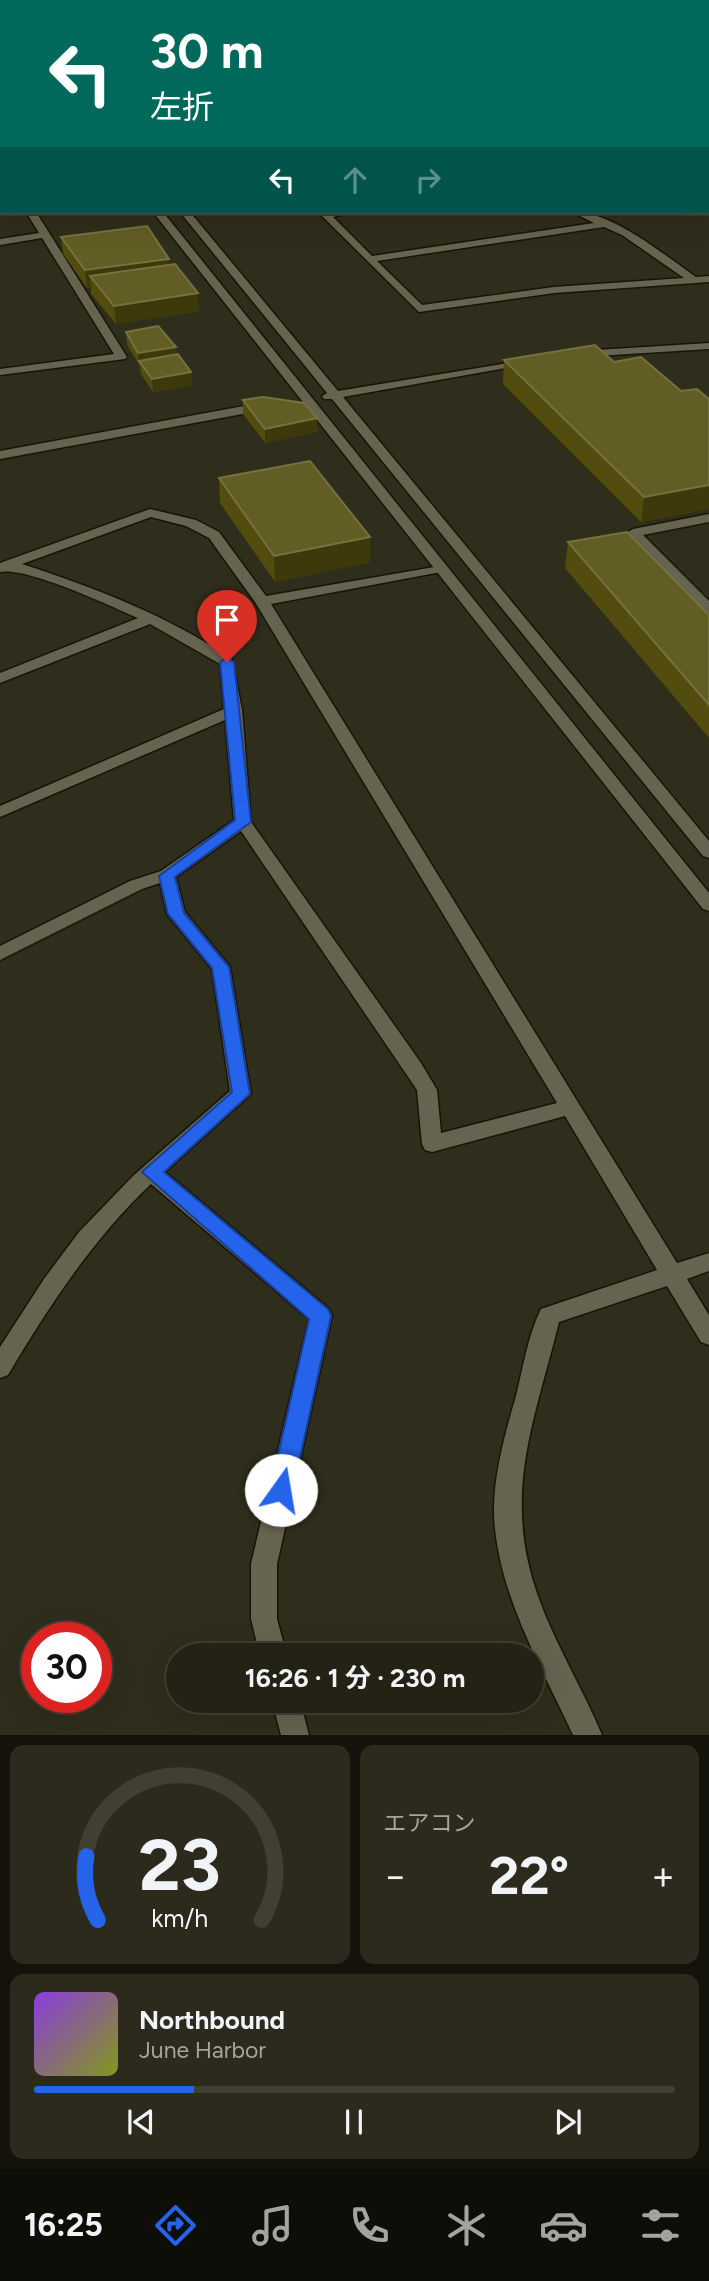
<!DOCTYPE html>
<html lang="ja">
<meta charset="utf-8">
<style>
:root{--surface:#232214;--page:#2b2a1d;--text:#f1f3f6;--muted:#a3a4a0;--line:#403f34;--accent:#2563eb}
body{margin:0;font-family:Figtree,"Noto Sans JP",sans-serif;background:var(--page);color:var(--text);height:100vh;display:flex;flex-direction:column;font-size:26px;white-space:nowrap}
*{box-sizing:border-box;margin:0}
p{font-size:23px;color:var(--muted)}
.icon{flex:none;width:38px;height:38px;fill:none;stroke:currentColor;stroke-width:2;stroke-linecap:round;stroke-linejoin:round}
.map{position:relative;height:1735px;overflow:hidden}
.details{display:flex;flex-direction:column;gap:10px;padding:10px;background:#13130b;flex:1}
.details>*{flex:none}
.guide{position:absolute;left:0px;top:0px;width:710px;height:214px;box-shadow:0 7px 28px #0002,0 0 0 2px var(--line);background:#00695c;color:#fff;overflow:hidden}
.speed{position:absolute;left:21px;top:1622px;display:flex;gap:14px;font-size:35px;font-weight:700;text-align:center}
.speed>*{display:grid;place-content:center;width:91px;height:91px;border-radius:50%;background:var(--surface);box-shadow:0 7px 28px #0002,0 0 0 2px var(--line);line-height:1}
.speed .limit{border:10px solid #d22;background:#fff;color:#111}
.pin{position:absolute;display:grid;place-items:center;width:60px;height:60px;color:#fff;margin:-72px -30px;border-radius:50% 50% 50% 0;rotate:-45deg;box-shadow:0 0 7px #0007}
.pin .icon{rotate:45deg}
.me{position:absolute;width:77px;margin:-38px;rotate:13deg;stroke-linejoin:round;filter:drop-shadow(0 0 5px #0008)}
.turn{display:flex;align-items:center;gap:24px;height:147px;padding:0 35px;font-size:32px}
.turn .icon{width:91px;height:91px;stroke-width:2.5}
.turn b{display:block;font-size:49px;line-height:60px}
.lanes{display:flex;align-items:center;height:66px;padding:0 35px;background:#0003;justify-content:center;gap:35px;direction:ltr}
.lanes .off{opacity:.35}
.big{font-size:52px;font-weight:700;line-height:1.1}
.details .tile{flex:1;display:flex;flex-direction:column;justify-content:center;gap:10px;min-width:0;padding:0 24px;border-radius:14px;background:var(--page)}
.details .dial{align-items:center;gap:0}
.dial svg{height:182px;overflow:visible;fill:none;stroke:var(--line);stroke-width:7;stroke-linecap:round;text-anchor:middle}
.dial text{fill:var(--text);stroke:none}
.song{display:flex;align-items:center;gap:21px}
.cover{width:84px;height:84px;border-radius:10px;background:linear-gradient(135deg,hsl(270 70% 55%),hsl(70 70% 35%))}
.played{height:7px;border-radius:4px;background:linear-gradient(90deg,var(--accent) 25%,var(--line) 25%)}
.keys{display:flex;justify-content:space-around;direction:ltr}
.heat{display:flex;justify-content:space-between;align-items:center;font-size:38px;direction:ltr}
.details .tiles{flex:1;display:grid;gap:10px;grid-template-columns:1fr 1fr}
.tile:last-child{grid-column:span 2}
.trip{position:absolute;left:166px;top:1643px;width:378px;height:70px;border-radius:35px;background:var(--surface);box-shadow:0 7px 28px #0002,0 0 0 2px var(--line);font-weight:700;line-height:70px;text-align:center}
.tab-bar{display:flex;height:112px;justify-content:space-around;align-items:center;background:#0e0e08;color:var(--muted)}
.tab-bar .icon{width:49px;height:49px}
.tab-bar .on{color:var(--accent)}
.tab-bar b{font-size:32px;color:var(--text)}
.map>svg:first-child{display:block}
.forest{fill:#6c652b}
.lines{fill:none;stroke-linecap:round;stroke-linejoin:round}
.stream{stroke:#70692f;stroke-width:4.5}
.minor-casing{stroke:#171505;stroke-width:3}
.tertiary-casing{stroke:#171505;stroke-width:3}
.minor{fill:#666450;fill-rule:evenodd}
.tertiary{fill:#666450;fill-rule:evenodd}
.wall{fill:#534c0f}
.shaded-wall{fill:#3e390b}
.building{fill:#625c25;stroke:#767140;stroke-width:2}
.route{fill:#2563eb;stroke:#184099;stroke-width:2}
</style>
<div class="map">
<svg width="709" height="1735" viewBox="0 0 709 1735">
<rect width="100%" height="100%" fill="#2f2d1b"/>
<path class="forest" d="M176 0H436L421 2Z"/>
<g class="lines">
<path class="stream" d="M30 0 32 2"/>
<defs>
<path id="minor" d="M150 0 162 2H152Z
M529 0H535L536 1 528 2Z
M0 159 2 160V167L0 166Z
M26 212H36L127 357 125 359 0 375V369L114 354 42 238 0 245V239L39 233Z
M318 212H352L333 217 372 256 594 223 572 212C611 210 664 255 696 277L709 276V282L554 293 419 312ZM604 227 622 235 684 278 554 287 422 305 377 261Z
M150 509 196 520 219 532 266 596 446 565V571L441 572 271 604 677 1263 709 1253V1271L687 1279 709 1315V1345L701 1342 667 1286 559 1322C534 1423 501 1496 539 1599 556 1646 583 1689 602 1735H573C541 1666 498 1594 494 1516 493 1476 505 1434 516 1396 523 1368 528 1335 541 1309L657 1270 565 1116 432 1152 425 1150 422 1144 417 1090 241 831 176 877 185 912 230 967 251 1094 165 1172 329 1309 332 1316 277 1564V1619L287 1656H260L251 1619V1564L309 1319 151 1184C92 1240 49 1306 8 1375L0 1378V1347L44 1279 79 1232 134 1175 230 1091 212 969 167 914 160 883 142 889 0 960V946L130 881 161 871 234 820 225 720 0 817V806L224 709 220 664 150 624 0 683V673L138 618C111 606 25 566 0 572V563ZM151 517 186 526 209 538 255 602 557 1103 441 1133 437 1090 421 1063 251 822 242 710 232 659C168 616 96 588 22 564Z
M709 514V522L643 535 709 601V613L704 612 626 533 633 529Z
M272 1701H300L309 1735H281Z"/>
<path id="tertiary" d="M0 8H2V14H0Z
M0 200H2V206H0Z
M153 212H163L709 893V911L703 909Z
M180 212H190L338 391 532 359 534 361 528 364 343 397 709 841V858L703 856 332 399H324L322 396 327 393Z
M709 343V349L580 357 574 354 580 351Z
M266 402 270 403V409L0 459V451Z"/>
</defs>
<use href="#minor" class="minor-casing"/>
<use href="#tertiary" class="tertiary-casing"/>
<use href="#minor" class="minor"/>
<use href="#tertiary" class="tertiary"/>
</g>
<path class="wall" d="M61 237 169 265 199 311 116 324 91 294V288H87L63 254Z
M126 332 176 354 191 372 192 385 153 392 141 374 140 366 127 345Z
M504 360 614 362 681 391 709 399V509L641 522 503 384Z
M243 400 317 432 265 443 243 414Z
M219 478 370 562 275 582 220 503Z
M568 542 709 615V738L565 568Z"/>
<path class="shaded-wall" d="M169 259 170 277 90 276 91 288H87L85 270Z
M198 293 199 311 116 324 114 306Z
M176 347 177 361H139V367L138 353Z
M191 372 192 385 153 392 152 379Z
M317 418V432L265 443V429Z
M709 485V509L641 522 644 497Z
M370 537V562L275 582 274 556Z"/>
<path class="building" d="M147 226 169 259 85 270 61 237Z
M175 264 198 293 114 306 90 276Z
M158 326 176 347 138 353 126 332Z
M595 345 614 362 641 357 681 391 697 389 709 399V485L644 497 504 360Z
M178 354 191 372 152 379 139 361Z
M263 397 304 403 317 418 265 429 243 400Z
M310 461 370 537 274 556 219 478Z
M627 532 709 615V705L568 542Z"/>
<path class="route" d="M227 658 234 662 251 822 175 877 184 913 229 967 250 1094 164 1172 328 1309 331 1316 293 1490 289 1497 281 1500 273 1497 270 1490 309 1319 142 1172 232 1092 212 968 168 914 159 876 235 820 220 662Z"/>
</svg>
<div class="speed"><div class="limit">30</div></div>
<div class="pin" style="left:227px;top:662px;background:#d93025"><svg class="icon" aria-label="arrive" viewBox="0 0 24 24"><path d="M6 21V4h12l-3 4 3 4H6"/></svg></div>
<svg class="me" style="left:281px;top:1490px" viewBox="-20 -20 40 40"><circle r="19" fill="#fff"/><path d="M0-13L10 11 0 6-10 11z" fill="#2563eb"/></svg>
<div class="trip">16:26 · 1 分 · 230 m</div>
<div class="guide">
<div class="turn"><svg class="icon" aria-label="left" viewBox="0 0 24 24"><path d="M17 20v-9H6M10 6l-5 5 5 5"/></svg><div><b>30 m</b>左折</div></div>
<div class="lanes"><svg class="icon" aria-label="left" viewBox="0 0 24 24"><path d="M17 20v-9H6M10 6l-5 5 5 5"/></svg><svg class="icon off" aria-label="ahead" viewBox="0 0 24 24"><path d="M12 20V5M6 11l6-6 6 6"/></svg><svg class="icon off" aria-label="right" viewBox="0 0 24 24"><path d="M7 20v-9h11M14 6l5 5-5 5"/></svg></div>
</div>
</div>
<section class="details">
<div class="tiles">
<div class="tile dial"><svg viewBox="0 0 100 80">
<path d="M14 69A42 42 0 1 1 86 69"/>
<path d="M14 69A42 42 0 0 1 9 41" stroke="#2563eb"/>
<text x="50" y="56" font-size="32" font-weight="700">23</text>
<text x="50" y="72" font-size="11">km/h</text>
</svg></div>
<div class="tile"><p>エアコン</p>
<div class="heat"><a>−</a><b class="big">22°</b><a>+</a></div>
</div>
<div class="tile">
<div class="song"><i class="cover"></i><div><b>Northbound</b><p>June Harbor</p></div></div>
<div class="played"></div>
<div class="keys"><svg class="icon" aria-label="previous" viewBox="0 0 24 24"><path d="M18 5L8 12l10 7zM5 5v14"/></svg><svg class="icon" aria-label="pause" viewBox="0 0 24 24"><path d="M8 5v14M16 5v14"/></svg><svg class="icon" aria-label="next" viewBox="0 0 24 24"><path d="M6 5l10 7-10 7zM19 5v14"/></svg></div>
</div>
</div>
</section>
<nav class="tab-bar">
<b>16:25</b>
<svg class="icon on" aria-label="directions" viewBox="0 0 24 24"><path d="M12 3l9 9-9 9-9-9zM9 14v-3h6M13 9l2 2-2 2"/></svg>
<svg class="icon" aria-label="music" viewBox="0 0 24 24"><path d="M9 18V5l10-2v13"/><circle cx="6" cy="18" r="3"/><circle cx="16" cy="16" r="3"/></svg>
<svg class="icon" aria-label="phone" viewBox="0 0 24 24"><path d="M5 4h4l2 5-3 2q2 4 5 5l2-3 5 2v4C11 20 4 13 5 4z"/></svg>
<svg class="icon" aria-label="climate" viewBox="0 0 24 24"><path d="M12 3v18M4 7l16 10M4 17L20 7"/></svg>
<svg class="icon" aria-label="car" viewBox="0 0 24 24"><path d="M5 17H2v-5l4-1 3-4h7l3 4 3 1v5h-3M9 17h6M6 11h13"/><circle cx="7" cy="17" r="2"/><circle cx="17" cy="17" r="2"/></svg>
<svg class="icon" aria-label="filters" viewBox="0 0 24 24"><path d="M4 7h16M4 17h16"/><circle cx="9" cy="7" r="2"/><circle cx="15" cy="17" r="2"/></svg>
</nav>
